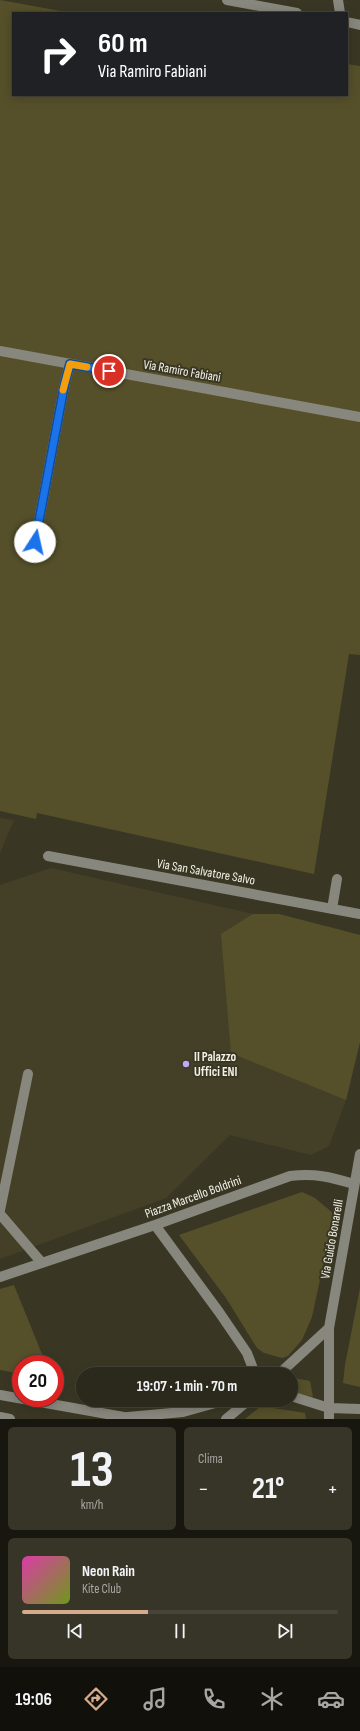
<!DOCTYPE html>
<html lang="it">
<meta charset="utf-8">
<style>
:root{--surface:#2b291b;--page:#373528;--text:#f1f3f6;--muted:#a6a6a3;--line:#47453a;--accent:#d6ab8b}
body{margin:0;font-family:"Sofia Sans Condensed",sans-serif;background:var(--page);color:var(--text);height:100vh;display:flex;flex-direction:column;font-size:15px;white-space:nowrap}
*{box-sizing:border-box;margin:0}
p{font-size:13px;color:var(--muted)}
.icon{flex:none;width:22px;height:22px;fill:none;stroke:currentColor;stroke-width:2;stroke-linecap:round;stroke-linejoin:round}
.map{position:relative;height:1419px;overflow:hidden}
.panel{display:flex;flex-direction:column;gap:8px;padding:8px;background:#18170f;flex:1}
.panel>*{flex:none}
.banner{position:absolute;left:12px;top:12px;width:336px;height:84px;border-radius:0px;box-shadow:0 2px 10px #0003,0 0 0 1px var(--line);background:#202124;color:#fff;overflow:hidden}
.speed{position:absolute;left:12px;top:1355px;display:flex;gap:8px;font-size:20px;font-weight:700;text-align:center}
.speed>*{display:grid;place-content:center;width:52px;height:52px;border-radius:50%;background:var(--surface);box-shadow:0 2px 10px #0003,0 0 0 1px var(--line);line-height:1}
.speed .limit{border:6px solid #d22;background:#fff;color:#111}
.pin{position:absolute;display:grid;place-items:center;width:34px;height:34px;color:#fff;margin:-17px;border:2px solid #fff;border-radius:50%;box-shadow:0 1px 4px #0007}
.me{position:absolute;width:44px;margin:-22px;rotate:10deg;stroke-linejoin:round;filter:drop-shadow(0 0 3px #0008)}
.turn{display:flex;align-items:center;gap:14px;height:84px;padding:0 20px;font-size:18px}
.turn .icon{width:52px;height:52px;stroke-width:2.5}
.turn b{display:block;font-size:28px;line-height:34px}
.big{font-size:30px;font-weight:700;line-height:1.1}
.panel .card{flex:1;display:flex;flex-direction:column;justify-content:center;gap:6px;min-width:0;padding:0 14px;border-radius:6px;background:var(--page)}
.panel .dial{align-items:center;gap:0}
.dial b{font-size:52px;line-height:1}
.song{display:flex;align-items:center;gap:12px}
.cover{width:48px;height:48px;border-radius:6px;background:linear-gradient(135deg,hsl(320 70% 55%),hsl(80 70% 35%))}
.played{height:4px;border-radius:2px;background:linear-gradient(90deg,var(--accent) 40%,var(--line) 40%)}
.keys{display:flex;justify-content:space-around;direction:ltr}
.heat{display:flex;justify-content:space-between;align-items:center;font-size:22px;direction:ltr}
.panel .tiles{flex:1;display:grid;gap:8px;grid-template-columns:1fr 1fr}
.card:last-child{grid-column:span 2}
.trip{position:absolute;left:76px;top:1367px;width:222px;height:40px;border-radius:20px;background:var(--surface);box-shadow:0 2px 10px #0003,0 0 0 1px var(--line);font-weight:700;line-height:40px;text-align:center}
.menu{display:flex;height:64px;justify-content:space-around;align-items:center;background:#11100b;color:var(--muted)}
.menu .icon{width:28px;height:28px}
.menu .selected{color:var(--accent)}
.menu b{font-size:18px;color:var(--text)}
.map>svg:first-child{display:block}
.built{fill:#444027}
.green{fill:#55502a}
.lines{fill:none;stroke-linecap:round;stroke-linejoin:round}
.minor{stroke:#88877e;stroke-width:10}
.route-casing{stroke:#114b97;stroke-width:10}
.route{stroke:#1a73e8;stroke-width:7}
.slow{stroke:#f59e0b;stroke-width:7}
.poi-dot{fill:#bcaaf6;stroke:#393724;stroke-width:1.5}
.labels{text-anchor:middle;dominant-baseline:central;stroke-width:4;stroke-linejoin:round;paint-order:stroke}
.street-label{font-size:13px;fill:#f3f1e6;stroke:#393724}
.poi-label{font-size:13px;font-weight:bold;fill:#f3f1e6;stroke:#393724;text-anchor:start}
</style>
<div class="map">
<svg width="360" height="1419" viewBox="0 0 360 1419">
<rect width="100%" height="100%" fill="#393724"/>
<path class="built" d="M0 818 14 820 0 853Z
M51 868 253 914H279L360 935V1042L346 1100 329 1146 311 1155 230 1135 166 1198 0 1259V885Z"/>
<path class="green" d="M0 0 72 13H13V95H347V64L360 66V655L349 654 314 874 37 813 36 819 0 811Z
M253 914H279L360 935V1042L346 1100 231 1053 221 934Z
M302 1192 315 1198 334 1214 312 1317 302 1340 288 1356 282 1358 264 1353 257 1348 226 1298 179 1235Z
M14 1285 46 1364H21V1374L0 1370V1289Z
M360 1288V1387L343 1383 345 1365Z
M294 1378 310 1381 313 1397 291 1392V1382Z
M261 1406 305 1413 306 1419H245Z"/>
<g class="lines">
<path class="minor" d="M227 0 297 13
M338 0 340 13
M347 22 360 25
M0 351 360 417
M35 542 65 382 70 364
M48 856 360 914
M332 909 337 879
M0 1210 28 1074
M0 1214 42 1263
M155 1225 219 1312 247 1353 255 1374
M0 1277 155 1225 290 1176C315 1173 330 1177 354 1184
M279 1374 329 1328
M0 1395 135 1419
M291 1396 329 1408 360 1409
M0 1417 10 1419
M128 1417 183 1412 226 1400
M226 1419 249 1400
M329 1419V1328L360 1154"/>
</g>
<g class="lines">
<defs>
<path id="route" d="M35 542 65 382 70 364 109 371"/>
</defs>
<use href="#route" class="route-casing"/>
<use href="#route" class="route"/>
<path class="slow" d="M63 390 70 364 87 367"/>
</g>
<circle class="poi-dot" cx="186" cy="1064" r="4"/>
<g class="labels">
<g class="street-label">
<text transform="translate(182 371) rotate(10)">Via Ramiro Fabiani</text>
<text transform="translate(206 872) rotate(10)">Via San Salvatore Salvo</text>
<text transform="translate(193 1197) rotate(-20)">Piazza Marcello Boldrini</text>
<text transform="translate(332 1239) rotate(-80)">Via Guido Bonarelli</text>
</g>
<g class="poi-label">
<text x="194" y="1057">II Palazzo<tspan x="194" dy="15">Uffici ENI</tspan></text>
</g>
</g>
</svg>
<div class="speed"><div class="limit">20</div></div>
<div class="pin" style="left:109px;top:371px;background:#d93025"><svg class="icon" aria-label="arrive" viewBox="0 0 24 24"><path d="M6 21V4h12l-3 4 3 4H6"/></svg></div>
<svg class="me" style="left:35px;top:542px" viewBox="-20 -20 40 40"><circle r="19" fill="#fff"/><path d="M0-13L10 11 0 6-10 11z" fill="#1a73e8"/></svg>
<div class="trip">19:07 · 1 min · 70 m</div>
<div class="banner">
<div class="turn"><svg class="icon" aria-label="right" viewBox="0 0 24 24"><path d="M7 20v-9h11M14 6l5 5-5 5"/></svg><div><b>60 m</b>Via Ramiro Fabiani</div></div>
</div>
</div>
<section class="panel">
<div class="tiles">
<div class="card dial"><b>13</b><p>km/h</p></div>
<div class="card"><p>Clima</p>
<div class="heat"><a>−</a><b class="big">21°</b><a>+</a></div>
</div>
<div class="card">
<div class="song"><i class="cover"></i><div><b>Neon Rain</b><p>Kite Club</p></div></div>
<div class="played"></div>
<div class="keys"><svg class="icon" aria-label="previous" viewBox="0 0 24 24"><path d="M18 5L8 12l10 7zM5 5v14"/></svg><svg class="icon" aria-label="pause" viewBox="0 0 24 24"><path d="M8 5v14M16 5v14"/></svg><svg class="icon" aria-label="next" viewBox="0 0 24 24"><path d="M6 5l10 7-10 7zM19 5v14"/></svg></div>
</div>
</div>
</section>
<nav class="menu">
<b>19:06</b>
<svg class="icon selected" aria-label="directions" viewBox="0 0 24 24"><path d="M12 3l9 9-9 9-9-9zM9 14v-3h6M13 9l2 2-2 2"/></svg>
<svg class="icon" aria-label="music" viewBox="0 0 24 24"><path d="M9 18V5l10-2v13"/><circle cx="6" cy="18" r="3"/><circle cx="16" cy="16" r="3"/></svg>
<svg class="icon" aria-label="phone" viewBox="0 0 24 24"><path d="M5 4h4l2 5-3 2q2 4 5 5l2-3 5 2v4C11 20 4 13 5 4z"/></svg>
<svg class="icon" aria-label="climate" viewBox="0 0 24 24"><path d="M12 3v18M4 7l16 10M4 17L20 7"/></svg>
<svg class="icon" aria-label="car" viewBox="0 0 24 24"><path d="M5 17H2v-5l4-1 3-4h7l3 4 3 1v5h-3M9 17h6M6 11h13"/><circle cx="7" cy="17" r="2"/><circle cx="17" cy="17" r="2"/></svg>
</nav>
